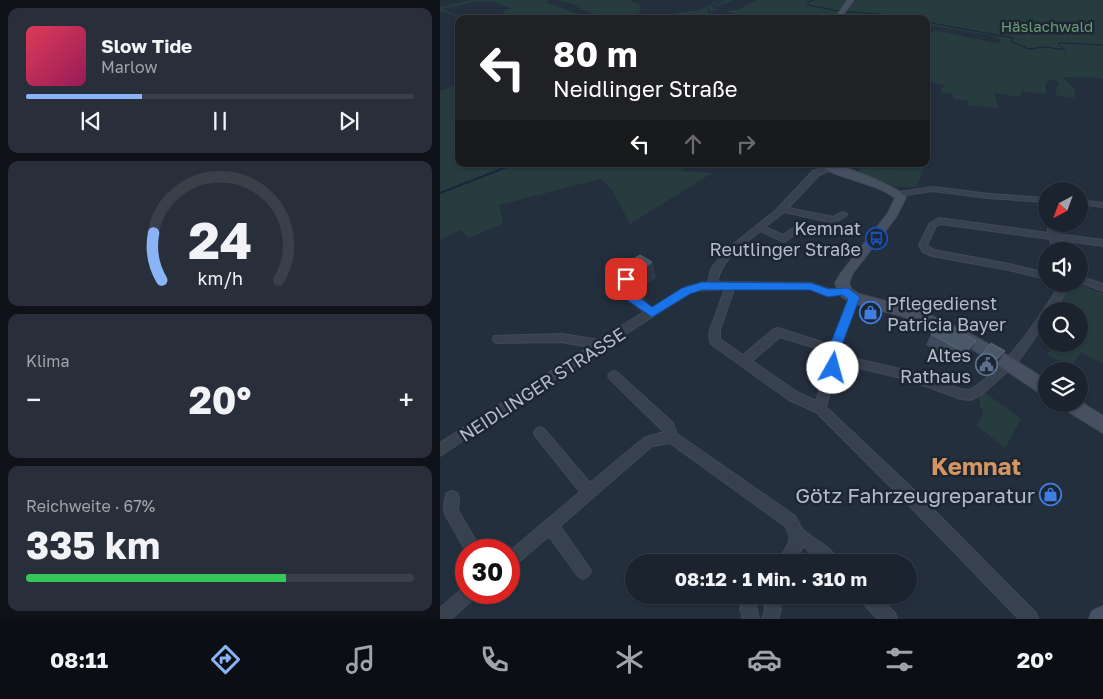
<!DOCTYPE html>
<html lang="de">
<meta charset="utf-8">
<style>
:root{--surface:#1b232e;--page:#282f3a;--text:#f1f3f6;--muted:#a0a4aa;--line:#39404a;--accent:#8ab4f8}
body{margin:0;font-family:"Golos Text",sans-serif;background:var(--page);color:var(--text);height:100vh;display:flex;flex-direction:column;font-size:19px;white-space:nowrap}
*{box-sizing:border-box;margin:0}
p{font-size:16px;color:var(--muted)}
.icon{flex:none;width:28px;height:28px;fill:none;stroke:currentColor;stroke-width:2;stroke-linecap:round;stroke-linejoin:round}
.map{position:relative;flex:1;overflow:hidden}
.drawer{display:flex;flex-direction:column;gap:8px;padding:8px;background:#0f1319;width:440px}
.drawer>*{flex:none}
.hud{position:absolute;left:15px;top:15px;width:475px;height:152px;border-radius:10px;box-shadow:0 1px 4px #0004,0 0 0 1px var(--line);background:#202124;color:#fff;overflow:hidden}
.needle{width:32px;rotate:221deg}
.buttons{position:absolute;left:598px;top:182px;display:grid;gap:10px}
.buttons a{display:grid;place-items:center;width:50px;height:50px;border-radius:50%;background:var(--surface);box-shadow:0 1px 4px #0004,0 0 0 1px var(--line);font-size:25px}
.speed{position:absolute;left:15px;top:539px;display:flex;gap:10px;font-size:25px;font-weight:700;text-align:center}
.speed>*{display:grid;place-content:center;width:65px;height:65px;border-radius:50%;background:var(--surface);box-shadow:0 1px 4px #0004,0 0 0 1px var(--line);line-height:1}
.speed .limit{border:8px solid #d22;background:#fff;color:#111}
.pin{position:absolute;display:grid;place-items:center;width:42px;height:42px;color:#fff;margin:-21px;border-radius:10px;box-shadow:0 2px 8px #0006}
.me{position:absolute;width:55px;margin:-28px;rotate:7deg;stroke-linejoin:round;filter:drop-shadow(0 0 4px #0008)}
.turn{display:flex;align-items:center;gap:18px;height:105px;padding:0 15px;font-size:22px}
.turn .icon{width:65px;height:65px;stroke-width:2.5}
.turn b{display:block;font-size:35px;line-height:42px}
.lanes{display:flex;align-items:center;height:48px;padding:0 15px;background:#0003;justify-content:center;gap:25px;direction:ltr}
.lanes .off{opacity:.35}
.big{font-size:38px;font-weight:700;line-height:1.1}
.drawer .card{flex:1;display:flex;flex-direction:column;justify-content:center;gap:8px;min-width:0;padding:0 18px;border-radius:10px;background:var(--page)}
.drawer .dial{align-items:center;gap:0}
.dial svg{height:130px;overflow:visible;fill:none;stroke:var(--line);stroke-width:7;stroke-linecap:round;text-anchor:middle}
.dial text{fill:var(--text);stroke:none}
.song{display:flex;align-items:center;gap:15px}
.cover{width:60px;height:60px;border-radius:8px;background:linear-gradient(135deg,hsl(350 70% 55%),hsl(330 70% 35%))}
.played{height:5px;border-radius:2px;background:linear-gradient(90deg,var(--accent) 30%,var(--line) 30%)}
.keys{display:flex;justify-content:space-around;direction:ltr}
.heat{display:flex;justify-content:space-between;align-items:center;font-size:28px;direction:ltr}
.charge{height:8px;border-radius:4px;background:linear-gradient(90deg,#34c759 67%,var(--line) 0)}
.trip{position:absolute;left:185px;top:554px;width:292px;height:50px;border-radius:25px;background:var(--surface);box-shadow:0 1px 4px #0004,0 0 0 1px var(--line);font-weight:700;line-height:50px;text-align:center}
.dock{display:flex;height:80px;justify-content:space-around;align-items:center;background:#0b0e12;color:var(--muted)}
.dock .icon{width:35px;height:35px}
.dock .on{color:var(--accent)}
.dock b{font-size:22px;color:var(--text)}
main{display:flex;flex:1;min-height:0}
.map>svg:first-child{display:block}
.green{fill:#263c3f}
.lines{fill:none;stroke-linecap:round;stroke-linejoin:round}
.stream-far1{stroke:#17263c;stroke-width:1}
.stream{stroke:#17263c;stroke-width:2}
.minor-casing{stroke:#414a57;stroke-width:2}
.secondary-casing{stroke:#414a57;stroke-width:2}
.minor{fill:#38414e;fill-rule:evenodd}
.secondary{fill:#465061;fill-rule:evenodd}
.wall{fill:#3f4b5c}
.shaded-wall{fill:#2f3b4b}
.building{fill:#4b5868;stroke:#5c6777}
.route{fill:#1a73e8;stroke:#114b97}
.labels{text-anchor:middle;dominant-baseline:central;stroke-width:5;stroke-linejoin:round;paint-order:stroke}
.far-park-label{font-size:15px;fill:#6b9a76;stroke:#1d2633}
.poi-label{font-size:18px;fill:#b4bcc9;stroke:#1d2633;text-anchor:end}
.street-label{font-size:18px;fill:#b4bcc9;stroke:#1d2633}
.near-poi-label{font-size:21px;fill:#b4bcc9;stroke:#1d2633;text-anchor:end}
.near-quarter-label{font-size:24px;font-weight:bold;fill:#d59563;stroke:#1d2633}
</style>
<main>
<section class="drawer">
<div class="card">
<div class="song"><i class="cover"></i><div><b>Slow Tide</b><p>Marlow</p></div></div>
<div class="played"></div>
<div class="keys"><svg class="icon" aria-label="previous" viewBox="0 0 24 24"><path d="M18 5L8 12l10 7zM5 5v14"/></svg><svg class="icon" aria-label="pause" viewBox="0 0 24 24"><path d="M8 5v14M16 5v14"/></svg><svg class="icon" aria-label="next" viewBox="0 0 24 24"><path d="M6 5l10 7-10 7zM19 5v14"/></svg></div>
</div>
<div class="card dial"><svg viewBox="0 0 100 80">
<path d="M14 69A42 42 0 1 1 86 69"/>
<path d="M14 69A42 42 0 0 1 9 40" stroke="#8ab4f8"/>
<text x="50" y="56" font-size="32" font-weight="700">24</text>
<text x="50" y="72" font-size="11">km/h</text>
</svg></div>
<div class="card"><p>Klima</p>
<div class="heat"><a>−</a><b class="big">20°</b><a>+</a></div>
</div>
<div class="card"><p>Reichweite · 67%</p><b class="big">335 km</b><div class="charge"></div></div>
</section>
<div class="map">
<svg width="663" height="619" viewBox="0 0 663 619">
<rect width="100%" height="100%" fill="#242f3e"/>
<path class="green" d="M31 0H111L106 2 152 19H80L62 12 71 8 52 1 34 2 2 9 25 19 0 11V7Z
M117 0H189L200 5 201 11 191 18 204 19H153L160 16 138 8 141 6Z
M280 0H294L273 8 277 10 271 12 276 19H269L264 16 259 19H228L233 18 234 13 260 10Z
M316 0H409L395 19H358L295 14 285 11 300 9Z
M417 0H663V78L622 77 635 89 634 98 615 95 619 82 612 79 606 83V94L582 92 580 97 555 93 558 108 527 105 528 100 513 99V94L500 92 504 86 488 81 486 83V39L495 30 558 44 561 40 554 36 486 25V19C463 19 442 19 419 19L423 17 421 15 405 13Z
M19 84V164H250L240 171 272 173 190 224 171 188 160 179 59 205 63 224 29 238 21 230 0 240V91Z
M389 164 418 173 422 164H439L438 167 449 169 451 165 458 166 460 164 467 165V168L485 166 477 186C462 193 405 172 389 164Z
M631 284H637L663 293V364L641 352 631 367 607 354 615 344H639V311H614Z
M544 392 581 419 565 448 536 425 540 421 543 411 540 406V397Z"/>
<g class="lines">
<path class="stream-far1" d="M374 0 368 2V5L398 11 451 15 462 19
M272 7 283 0
M268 9 273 19
M486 22 573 38 572 42 588 49 606 47 625 50 618 44 620 43 663 45"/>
<path class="stream" d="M0 193 74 164"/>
<defs>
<path id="minor" d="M390 165 394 167 393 169 379 175 348 208 393 217 403 212 407 214 406 216 394 223 344 212 325 227 343 235 356 226H362V230L344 242 320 231C301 247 283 257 277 282L371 283 389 289H407L409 291 407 293 388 296 370 289H294L280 330V339L303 355 334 329 338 328 391 345 409 297 414 294 419 297 399 350V355L469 371 521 389 530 390C565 369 597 322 617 289L615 284H625L627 289 614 311H606V322L577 363 541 395 530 400 521 399 469 380 399 363 386 407 475 491 596 613 598 619H579L465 501 376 412 349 400 271 344 269 336 270 330 285 289 253 291 112 381 0 456V443L149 347 122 342 58 343 54 342 53 339 54 336 122 334 159 340 204 312C192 303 177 289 184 272H190L194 292 212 308 248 286 268 283 271 269 285 251 335 211 373 171ZM340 337 389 352 388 363 376 401 357 392 312 361Z
M493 187 549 194 606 198V202L549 198 493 191 459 196 455 194 459 192Z
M639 200 663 203V207L639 204Z
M499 218 608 233V224H616L617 234 663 240V246L619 240 620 251H612L610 239 501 224 496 226 487 245 494 250 569 264 606 273V279L569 270 492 256 483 252 479 245 490 223Z
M639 276 663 284V291L639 282Z
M174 371 178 373 233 423 237 434 355 516C358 520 360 527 363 530 374 540 394 548 398 562H381L363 546 355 562H339C343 548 356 543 345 526L230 443 212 446 120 526 148 566 151 571 148 576 143 579 138 576 109 536 74 566 69 568V552L140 492 96 437 94 433 96 429 100 427 104 429 150 483 204 438 224 432 170 379 168 376 170 373Z
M12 491 17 493 19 498 18 510 41 550 26 551 6 516C3 509 4 500 7 493Z
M26 586V592H37L35 597 11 619H0V608Z
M305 595H336L341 609 338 619H322C325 612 328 607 321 602L316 606 319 619H303L300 609Z
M417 595H436L455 613 457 619H438L420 600Z"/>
<path id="secondary" d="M408 0H414L400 19H394Z
M379 164C383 164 387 163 391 164 405 166 458 187 466 197L456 217 413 273 409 283 411 289 419 294C449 302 481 310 510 324 544 340 575 360 606 380V395L600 393C557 364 513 334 464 317 450 312 407 305 399 294 397 291 397 286 395 283L401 273 448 213 455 198C436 182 394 179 379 164Z
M639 401 663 416V433L624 409 622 404H639Z
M663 606V619H649L652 611Z"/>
</defs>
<use href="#minor" class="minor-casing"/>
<use href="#secondary" class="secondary-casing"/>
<use href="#minor" class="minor"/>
<use href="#secondary" class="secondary"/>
</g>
<path class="wall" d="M189 262 216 277 206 285 194 278Z
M491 334 536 341 530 352 520 364 486 345Z
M565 351 556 366 547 375 535 368 543 353Z"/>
<path class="shaded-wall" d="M212 262 216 277 206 285 202 270Z
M536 341 530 352 520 364 525 353Z
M565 351 556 366 547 375 556 360Z"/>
<path class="building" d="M200 255 212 262 202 270 189 262Z
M507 324 536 341 525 353 491 334 498 325 504 327Z
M551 343 565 351 556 360 543 353Z"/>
<path class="route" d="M186 275 192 279 196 295 212 307 242 288 262 282 371 283 389 289 408 288 420 297 400 350C401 358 401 365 397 372L393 374 389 372C385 366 389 357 388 350L408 299 402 295 388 297 370 290H262L250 294 212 317 187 300 181 279Z"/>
<defs>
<symbol id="bus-ring" viewBox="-11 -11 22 22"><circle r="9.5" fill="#1d2633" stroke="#1a4fb4" stroke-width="1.5"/><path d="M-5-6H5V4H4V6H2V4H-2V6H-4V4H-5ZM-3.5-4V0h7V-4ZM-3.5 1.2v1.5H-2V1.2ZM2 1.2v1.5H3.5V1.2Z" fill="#1a4fb4"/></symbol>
<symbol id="shop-ring" viewBox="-11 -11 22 22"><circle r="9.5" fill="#1d2633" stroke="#3f7fe0" stroke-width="1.5"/><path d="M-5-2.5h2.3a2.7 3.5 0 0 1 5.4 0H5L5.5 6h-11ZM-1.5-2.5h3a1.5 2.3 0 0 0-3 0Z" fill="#3f7fe0"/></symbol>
<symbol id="civic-ring" viewBox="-11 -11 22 22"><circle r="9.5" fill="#1d2633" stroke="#5c6f8a" stroke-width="1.5"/><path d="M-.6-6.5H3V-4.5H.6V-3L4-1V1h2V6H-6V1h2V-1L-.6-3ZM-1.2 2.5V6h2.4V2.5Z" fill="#5c6f8a"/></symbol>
</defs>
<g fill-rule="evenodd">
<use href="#bus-ring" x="424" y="226" width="25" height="25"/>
<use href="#shop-ring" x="418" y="300" width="25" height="25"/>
<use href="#civic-ring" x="534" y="352" width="25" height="25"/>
<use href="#shop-ring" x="598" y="482" width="25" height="25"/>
</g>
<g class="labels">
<g class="far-park-label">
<text x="607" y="26">Häslachwald</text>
</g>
<g class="poi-label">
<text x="421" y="228">Kemnat<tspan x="421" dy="21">Reutlinger Straße</tspan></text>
<text x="447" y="303" text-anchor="start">Pflegedienst<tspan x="447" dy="21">Patricia Bayer</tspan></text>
<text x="531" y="355">Altes<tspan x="531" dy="21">Rathaus</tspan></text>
</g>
<g class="street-label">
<text transform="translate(102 384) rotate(-33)">NEIDLINGER STRASSE</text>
</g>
<g class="near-poi-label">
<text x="595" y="495">Götz Fahrzeugreparatur</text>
</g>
<g class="near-quarter-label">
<text x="536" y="465">Kemnat</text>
</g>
</g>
</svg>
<div class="buttons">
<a><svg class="needle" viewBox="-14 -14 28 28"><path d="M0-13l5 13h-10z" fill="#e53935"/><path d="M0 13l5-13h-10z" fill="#a0a4aa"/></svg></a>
<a><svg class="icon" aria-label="sound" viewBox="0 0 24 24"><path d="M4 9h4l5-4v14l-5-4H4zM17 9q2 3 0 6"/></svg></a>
<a><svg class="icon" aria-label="search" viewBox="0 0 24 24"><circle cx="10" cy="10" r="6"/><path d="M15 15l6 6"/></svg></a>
<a><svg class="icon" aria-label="layers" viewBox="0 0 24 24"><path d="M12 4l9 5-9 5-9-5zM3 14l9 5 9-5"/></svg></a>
</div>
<div class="speed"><div class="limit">30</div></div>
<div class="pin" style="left:186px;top:279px;background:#d93025"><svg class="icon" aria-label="arrive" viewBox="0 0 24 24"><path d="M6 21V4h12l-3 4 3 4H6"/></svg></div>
<svg class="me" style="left:393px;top:368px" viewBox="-20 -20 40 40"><circle r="19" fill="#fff"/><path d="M0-13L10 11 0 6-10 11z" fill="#1a73e8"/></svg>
<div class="trip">08:12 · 1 Min. · 310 m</div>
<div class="hud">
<div class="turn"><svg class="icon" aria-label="left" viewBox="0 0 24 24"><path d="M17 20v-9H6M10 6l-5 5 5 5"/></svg><div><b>80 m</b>Neidlinger Straße</div></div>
<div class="lanes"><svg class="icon" aria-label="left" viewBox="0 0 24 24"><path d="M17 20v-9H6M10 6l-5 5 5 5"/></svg><svg class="icon off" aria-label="ahead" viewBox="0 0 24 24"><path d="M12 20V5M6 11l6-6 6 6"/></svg><svg class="icon off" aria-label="right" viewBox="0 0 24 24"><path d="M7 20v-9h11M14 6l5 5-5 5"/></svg></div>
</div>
</div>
</main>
<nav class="dock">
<b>08:11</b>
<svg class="icon on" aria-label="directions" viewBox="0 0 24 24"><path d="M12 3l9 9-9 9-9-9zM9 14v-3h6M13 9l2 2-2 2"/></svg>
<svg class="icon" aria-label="music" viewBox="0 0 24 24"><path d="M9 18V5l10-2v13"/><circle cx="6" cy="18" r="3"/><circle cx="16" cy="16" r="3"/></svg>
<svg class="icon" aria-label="phone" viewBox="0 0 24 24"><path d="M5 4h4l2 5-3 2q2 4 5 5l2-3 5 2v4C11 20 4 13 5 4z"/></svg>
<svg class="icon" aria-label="climate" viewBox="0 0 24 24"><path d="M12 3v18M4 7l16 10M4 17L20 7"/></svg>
<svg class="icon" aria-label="car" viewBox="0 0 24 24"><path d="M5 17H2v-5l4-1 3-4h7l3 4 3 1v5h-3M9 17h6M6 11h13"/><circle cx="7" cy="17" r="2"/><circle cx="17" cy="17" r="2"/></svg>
<svg class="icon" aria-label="filters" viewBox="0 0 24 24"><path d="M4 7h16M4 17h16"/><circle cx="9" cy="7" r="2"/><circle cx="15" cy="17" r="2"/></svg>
<b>20°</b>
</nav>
